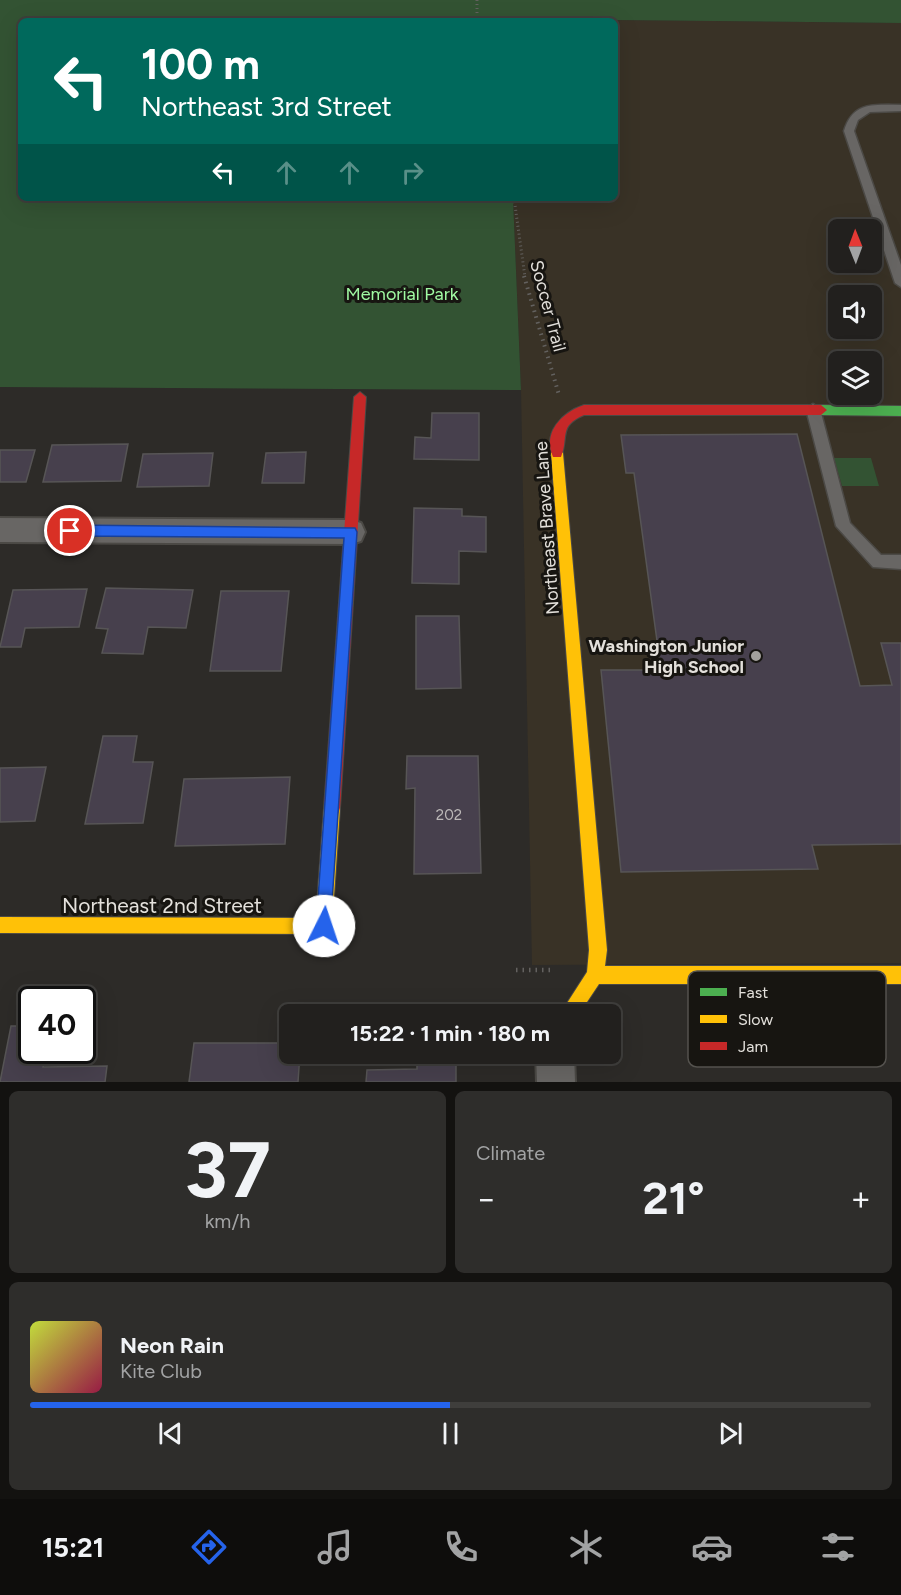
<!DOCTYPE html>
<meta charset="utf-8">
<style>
:root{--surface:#22201e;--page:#2e2d2b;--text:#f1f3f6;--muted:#a2a3a4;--line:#3f3e3c;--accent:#2563eb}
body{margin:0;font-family:Figtree,sans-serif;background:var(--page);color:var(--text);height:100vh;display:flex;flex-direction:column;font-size:22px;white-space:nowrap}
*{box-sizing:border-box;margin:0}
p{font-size:20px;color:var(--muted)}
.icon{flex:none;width:33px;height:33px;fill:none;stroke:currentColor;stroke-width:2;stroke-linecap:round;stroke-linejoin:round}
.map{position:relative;height:1082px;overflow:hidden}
.side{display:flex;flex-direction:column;gap:9px;padding:9px;background:#131210;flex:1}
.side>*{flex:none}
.top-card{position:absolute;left:18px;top:18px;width:600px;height:183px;border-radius:9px;box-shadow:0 6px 24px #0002,0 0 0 2px var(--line);background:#00695c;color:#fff;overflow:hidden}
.needle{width:39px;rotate:359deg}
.tools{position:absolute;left:828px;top:219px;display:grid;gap:12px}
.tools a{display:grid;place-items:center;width:54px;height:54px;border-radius:9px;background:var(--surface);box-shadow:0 6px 24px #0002,0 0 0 2px var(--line);font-size:30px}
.speed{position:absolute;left:18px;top:986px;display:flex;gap:12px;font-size:30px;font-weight:700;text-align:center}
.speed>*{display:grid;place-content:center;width:78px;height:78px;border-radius:50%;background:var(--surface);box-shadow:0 6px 24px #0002,0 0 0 2px var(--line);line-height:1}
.speed .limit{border:3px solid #111;border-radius:9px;background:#fff;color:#111}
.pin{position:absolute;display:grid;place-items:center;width:51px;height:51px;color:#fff;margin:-26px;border:3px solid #fff;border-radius:50%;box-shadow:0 2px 6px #0007}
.me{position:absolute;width:66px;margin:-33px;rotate:4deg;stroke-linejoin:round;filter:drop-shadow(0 0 4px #0008)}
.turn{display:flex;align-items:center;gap:21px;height:126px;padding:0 24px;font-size:27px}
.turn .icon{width:78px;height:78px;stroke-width:2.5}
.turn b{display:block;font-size:42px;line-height:51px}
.lanes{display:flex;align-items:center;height:57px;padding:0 24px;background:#0003;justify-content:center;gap:30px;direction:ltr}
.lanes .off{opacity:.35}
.big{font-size:45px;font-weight:700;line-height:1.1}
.side .widget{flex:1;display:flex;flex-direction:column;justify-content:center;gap:9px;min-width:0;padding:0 21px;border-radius:9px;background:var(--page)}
.side .dial{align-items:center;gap:0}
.dial b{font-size:78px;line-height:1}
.song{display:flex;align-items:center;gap:18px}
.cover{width:72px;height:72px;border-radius:9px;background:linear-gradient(135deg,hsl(70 70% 55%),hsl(340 70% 35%))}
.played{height:6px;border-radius:3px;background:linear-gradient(90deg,var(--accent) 50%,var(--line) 50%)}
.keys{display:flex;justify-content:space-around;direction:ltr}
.heat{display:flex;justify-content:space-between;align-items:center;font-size:33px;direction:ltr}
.side .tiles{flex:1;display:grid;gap:9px;grid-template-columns:1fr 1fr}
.widget:last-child{grid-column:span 2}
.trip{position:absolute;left:279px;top:1004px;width:342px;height:60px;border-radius:9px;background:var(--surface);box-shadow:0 6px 24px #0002,0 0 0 2px var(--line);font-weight:700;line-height:60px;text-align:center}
.tab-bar{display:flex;height:96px;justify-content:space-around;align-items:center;background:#0e0d0c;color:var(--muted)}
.tab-bar .icon{width:42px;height:42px}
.tab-bar .selected{color:var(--accent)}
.tab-bar b{font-size:27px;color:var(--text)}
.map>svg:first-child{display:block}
.built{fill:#393226;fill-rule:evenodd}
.green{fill:#335333}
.building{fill:#47404d;stroke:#575556;stroke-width:1.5}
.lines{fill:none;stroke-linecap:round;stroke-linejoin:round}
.lane-casing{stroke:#4b4945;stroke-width:3}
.street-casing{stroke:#4b4945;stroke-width:4}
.fast-casing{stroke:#4b4945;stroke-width:2}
.slow-casing{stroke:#4b4945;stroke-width:2}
.jam-casing{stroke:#4b4945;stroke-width:2}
.path-far2{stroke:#63615f;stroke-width:3;stroke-dasharray:1 3;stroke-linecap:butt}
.path-far1{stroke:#63615f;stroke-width:4;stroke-dasharray:1.5 4.5;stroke-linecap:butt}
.path{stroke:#63615f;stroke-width:4.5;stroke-dasharray:1.5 5;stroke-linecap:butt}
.lane{fill:#686664;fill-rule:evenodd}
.street{fill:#686664;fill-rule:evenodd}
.fast{fill:#4caf50;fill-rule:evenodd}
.slow{fill:#ffc107;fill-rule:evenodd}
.jam{fill:#c62828;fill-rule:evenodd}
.route{fill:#2563eb;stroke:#184099;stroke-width:1.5}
.poi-dot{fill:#a3a19c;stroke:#171511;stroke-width:2}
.labels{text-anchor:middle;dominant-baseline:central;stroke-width:6;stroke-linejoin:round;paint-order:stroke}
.number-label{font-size:15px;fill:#bcb8b8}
.park-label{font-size:18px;fill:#a0faa2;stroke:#171511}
.street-label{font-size:18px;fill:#e3e0db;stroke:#171511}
.poi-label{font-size:18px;font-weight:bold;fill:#e3e0db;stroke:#171511;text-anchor:end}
.near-street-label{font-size:21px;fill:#e3e0db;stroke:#171511}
.key{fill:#171511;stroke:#54524e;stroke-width:1.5}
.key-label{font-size:16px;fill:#e3e0db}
</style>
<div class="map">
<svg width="901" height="1082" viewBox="0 0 901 1082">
<rect width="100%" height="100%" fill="#2d2b28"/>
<path class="built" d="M505 19 901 23V963L532 965 521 390 513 198H615V21ZM838 230H872V262H838ZM838 296H872V328H838ZM838 362H872V394H838Z"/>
<path class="green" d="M0 0H901V23L505 19 21 21V198H513L521 390 0 387Z
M834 458H871L879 486H842Z"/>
<path class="building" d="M432 413H479V460L414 459 415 437 431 438Z
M797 434 860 686 892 685 881 643H901V844L812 845 818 869 621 872 601 670H661L634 473H626L621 435Z
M128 444 121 481 43 482 52 445Z
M0 450H35L26 482H0Z
M306 452 304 483H262L266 453Z
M213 453 209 486 137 487 143 454Z
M414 508 462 509V516L486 517V552L459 551V584L412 583Z
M106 588 193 590 186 628 148 627 143 654 102 653 108 629 96 628Z
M87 589 79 627 25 628 21 647H0L13 590Z
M221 591H289L281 671H210Z
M416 616H459L461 688 416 689Z
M103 736H137L133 762H153L143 823 85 824Z
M407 756H478L481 873 414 874 415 788 406 789Z
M46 767 35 821 0 822V768Z
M290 777 285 844 175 846 184 779Z
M11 1026H32V1050H46L43 1067 107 1066 105 1082H0Z
M194 1043H290V1053H300L298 1082H189Z
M417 1053H456V1082H366L367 1070 417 1069Z"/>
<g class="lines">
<defs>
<path id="lane" d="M901 105V111L870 112 858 120 854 131 901 265V287L895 283 844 131C853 101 874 105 901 105Z
M813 404 820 409 850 523 881 555H901V569L873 567 836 526 806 409Z"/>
<path id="street" d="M0 518 351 520 361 523 365 532 361 541 351 544 0 542Z
M536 1053H574L575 1082H537Z"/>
<path id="fast" d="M821 405 901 406V416L821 415 815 410Z"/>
<path id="slow" d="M557 448 563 453 607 950 605 966H901V984H599L579 1014H560L587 972 589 950 551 453Z
M332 800 338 802 340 808 332 926 330 932 324 934 0 933V917L316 918 324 808 326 802Z"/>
<path id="jam" d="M360 392 366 397 340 808 338 814 332 816 326 814 324 808 354 397Z
M584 405H821L827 410 821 415H584C558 426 569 437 561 457H553C542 432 563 412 584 405Z"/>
</defs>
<use href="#lane" class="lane-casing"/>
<use href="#street" class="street-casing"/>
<use href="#fast" class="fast-casing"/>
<use href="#slow" class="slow-casing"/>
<use href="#jam" class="jam-casing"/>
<path class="path-far2" d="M477 0V21
M514 198 525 277"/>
<path class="path-far1" d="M524 276 559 395"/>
<path class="path" d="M516 970H553"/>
<use href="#lane" class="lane"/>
<use href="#street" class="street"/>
<use href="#fast" class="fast"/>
<use href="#slow" class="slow"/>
<use href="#jam" class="jam"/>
</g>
<path class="route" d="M70 525 355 528 357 532 330 932 324 935 318 932 316 926 344 538 70 536 63 531Z"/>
<circle class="poi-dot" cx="756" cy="656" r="6"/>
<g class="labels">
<g class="number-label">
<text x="449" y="815">202</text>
</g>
<g class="park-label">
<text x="402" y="294">Memorial Park</text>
</g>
<g class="street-label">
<text transform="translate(548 306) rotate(75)">Soccer Trail</text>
<text transform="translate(547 528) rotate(-94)">Northeast Brave Lane</text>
</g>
<g class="poi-label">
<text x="744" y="646">Washington Junior<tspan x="744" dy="21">High School</tspan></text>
</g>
<g class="near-street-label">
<text x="162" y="905">Northeast 2nd Street</text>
</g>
</g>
<rect x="688" y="971" width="198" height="96" rx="9" class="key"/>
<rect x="700" y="988" width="27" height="8" fill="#4caf50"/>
<rect x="700" y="1015" width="27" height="8" fill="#ffc107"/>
<rect x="700" y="1042" width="27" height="8" fill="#c62828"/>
<g class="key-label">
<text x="738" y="998">Fast</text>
<text x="738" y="1025">Slow</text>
<text x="738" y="1052">Jam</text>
</g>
</svg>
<div class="tools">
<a><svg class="needle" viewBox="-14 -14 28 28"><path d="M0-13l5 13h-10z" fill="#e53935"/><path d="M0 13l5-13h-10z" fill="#a2a3a4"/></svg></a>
<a><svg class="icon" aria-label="sound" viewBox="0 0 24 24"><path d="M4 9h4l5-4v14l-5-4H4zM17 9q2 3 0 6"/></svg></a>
<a><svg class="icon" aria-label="layers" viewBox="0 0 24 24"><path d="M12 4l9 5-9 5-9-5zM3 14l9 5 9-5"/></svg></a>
</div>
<div class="speed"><div class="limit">40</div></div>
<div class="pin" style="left:70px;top:531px;background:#d93025"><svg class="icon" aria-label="arrive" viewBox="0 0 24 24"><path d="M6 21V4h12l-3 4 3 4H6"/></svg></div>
<svg class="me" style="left:324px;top:926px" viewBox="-20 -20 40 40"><circle r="19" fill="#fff"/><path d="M0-13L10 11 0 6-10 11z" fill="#2563eb"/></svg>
<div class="trip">15:22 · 1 min · 180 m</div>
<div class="top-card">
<div class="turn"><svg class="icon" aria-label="left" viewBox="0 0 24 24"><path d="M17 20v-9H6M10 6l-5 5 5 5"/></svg><div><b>100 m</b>Northeast 3rd Street</div></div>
<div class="lanes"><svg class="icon" aria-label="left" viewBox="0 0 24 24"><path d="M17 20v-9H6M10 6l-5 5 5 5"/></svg><svg class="icon off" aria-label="ahead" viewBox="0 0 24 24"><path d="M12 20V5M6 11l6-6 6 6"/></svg><svg class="icon off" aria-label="ahead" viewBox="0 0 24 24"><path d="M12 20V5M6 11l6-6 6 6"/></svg><svg class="icon off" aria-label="right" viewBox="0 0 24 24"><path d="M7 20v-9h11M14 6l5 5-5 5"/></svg></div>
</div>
</div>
<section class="side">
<div class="tiles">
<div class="widget dial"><b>37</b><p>km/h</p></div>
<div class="widget"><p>Climate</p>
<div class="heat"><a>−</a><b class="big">21°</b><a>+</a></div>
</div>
<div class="widget">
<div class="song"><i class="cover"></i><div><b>Neon Rain</b><p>Kite Club</p></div></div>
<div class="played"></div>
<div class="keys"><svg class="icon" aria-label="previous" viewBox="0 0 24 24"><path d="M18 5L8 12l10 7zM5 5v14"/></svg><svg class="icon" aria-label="pause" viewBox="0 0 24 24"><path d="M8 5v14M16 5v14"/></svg><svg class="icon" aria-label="next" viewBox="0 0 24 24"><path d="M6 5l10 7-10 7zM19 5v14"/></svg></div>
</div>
</div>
</section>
<nav class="tab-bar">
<b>15:21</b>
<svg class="icon selected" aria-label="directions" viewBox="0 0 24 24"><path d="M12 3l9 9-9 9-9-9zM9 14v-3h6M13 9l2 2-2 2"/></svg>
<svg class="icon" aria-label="music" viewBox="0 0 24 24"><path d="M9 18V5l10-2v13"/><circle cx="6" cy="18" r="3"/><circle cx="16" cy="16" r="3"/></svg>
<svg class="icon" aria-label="phone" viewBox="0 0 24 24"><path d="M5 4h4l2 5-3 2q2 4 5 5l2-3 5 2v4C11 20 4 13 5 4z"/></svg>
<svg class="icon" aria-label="climate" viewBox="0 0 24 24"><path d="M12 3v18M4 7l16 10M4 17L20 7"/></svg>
<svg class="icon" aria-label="car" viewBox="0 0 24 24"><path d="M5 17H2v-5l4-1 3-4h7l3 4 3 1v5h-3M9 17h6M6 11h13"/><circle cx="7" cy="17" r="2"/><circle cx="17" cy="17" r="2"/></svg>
<svg class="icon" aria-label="filters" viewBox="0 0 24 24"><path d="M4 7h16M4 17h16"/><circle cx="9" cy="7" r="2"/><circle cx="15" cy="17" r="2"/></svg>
</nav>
